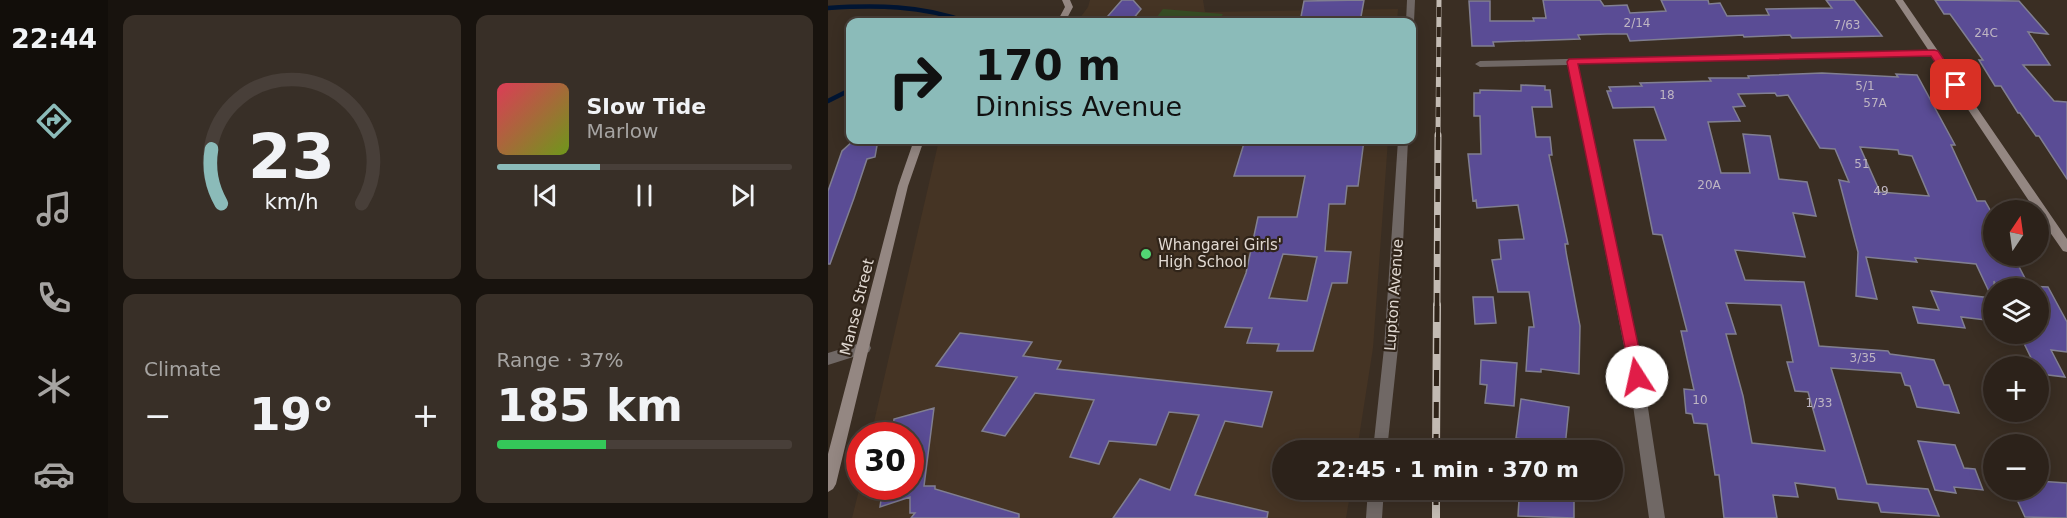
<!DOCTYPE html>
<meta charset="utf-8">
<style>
:root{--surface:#2c221a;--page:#382f27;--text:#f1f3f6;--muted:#a6a4a2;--line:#483f39;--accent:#8bbbb9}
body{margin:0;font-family:"DejaVu Sans",sans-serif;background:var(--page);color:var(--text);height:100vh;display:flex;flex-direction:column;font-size:22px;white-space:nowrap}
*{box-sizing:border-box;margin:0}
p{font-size:20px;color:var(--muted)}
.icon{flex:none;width:33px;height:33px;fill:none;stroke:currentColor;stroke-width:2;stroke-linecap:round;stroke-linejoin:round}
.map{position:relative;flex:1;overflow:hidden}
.details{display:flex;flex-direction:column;gap:15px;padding:15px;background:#18130e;width:720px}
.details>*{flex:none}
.banner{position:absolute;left:18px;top:18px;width:570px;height:126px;border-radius:12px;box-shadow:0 3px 15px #0003,0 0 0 2px var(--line);background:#8bbbb9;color:#111;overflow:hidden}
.needle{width:39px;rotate:13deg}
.buttons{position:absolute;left:1155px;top:200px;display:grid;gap:12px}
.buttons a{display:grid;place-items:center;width:66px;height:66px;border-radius:50%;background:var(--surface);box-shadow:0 3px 15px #0003,0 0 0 2px var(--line);font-size:30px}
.speed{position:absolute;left:18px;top:422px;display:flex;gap:12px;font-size:30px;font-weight:700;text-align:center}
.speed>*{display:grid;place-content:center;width:78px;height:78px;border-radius:50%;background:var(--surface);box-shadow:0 3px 15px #0003,0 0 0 2px var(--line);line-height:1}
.speed .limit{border:9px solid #d22;background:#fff;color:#111}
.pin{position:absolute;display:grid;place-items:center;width:51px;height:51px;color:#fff;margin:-26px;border-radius:12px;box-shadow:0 3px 9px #0006}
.me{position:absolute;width:66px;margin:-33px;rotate:350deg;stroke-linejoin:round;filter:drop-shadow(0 0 4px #0008)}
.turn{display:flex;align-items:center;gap:21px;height:126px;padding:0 30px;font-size:27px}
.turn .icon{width:78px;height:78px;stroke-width:2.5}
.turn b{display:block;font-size:42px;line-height:51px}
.big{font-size:45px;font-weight:700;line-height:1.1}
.details .tile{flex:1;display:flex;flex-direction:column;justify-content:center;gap:9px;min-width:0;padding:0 21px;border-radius:12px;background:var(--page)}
.details .dial{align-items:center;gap:0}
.dial svg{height:156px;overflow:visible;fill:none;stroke:var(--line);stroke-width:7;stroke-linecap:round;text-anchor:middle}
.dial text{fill:var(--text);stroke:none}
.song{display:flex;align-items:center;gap:18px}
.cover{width:72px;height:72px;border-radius:9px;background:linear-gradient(135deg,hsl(350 70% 55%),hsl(80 70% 35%))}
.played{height:6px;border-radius:3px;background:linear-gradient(90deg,var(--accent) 35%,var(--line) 35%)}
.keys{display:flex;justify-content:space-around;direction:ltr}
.heat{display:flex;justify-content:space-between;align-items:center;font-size:33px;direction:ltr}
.charge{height:9px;border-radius:4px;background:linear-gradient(90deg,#34c759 37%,var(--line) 0)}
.details .tiles{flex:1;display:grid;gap:15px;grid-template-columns:repeat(2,1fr)}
.trip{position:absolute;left:444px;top:440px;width:351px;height:60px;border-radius:30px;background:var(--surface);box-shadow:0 3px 15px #0003,0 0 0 2px var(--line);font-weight:700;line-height:60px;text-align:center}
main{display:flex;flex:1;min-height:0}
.dock{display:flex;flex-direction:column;width:108px;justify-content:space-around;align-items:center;background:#120e0a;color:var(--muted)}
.dock .icon{width:42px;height:42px}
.dock .selected{color:var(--accent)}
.dock b{font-size:27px;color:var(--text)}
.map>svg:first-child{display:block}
.built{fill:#453424}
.green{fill:#384d24}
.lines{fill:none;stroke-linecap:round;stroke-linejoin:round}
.stream{stroke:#001533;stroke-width:4.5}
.building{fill:#5a4c95;stroke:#817f91;stroke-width:1.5;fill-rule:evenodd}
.street{fill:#706865;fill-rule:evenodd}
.secondary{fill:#948782;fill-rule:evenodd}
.rail-far2-casing{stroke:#c3bbb3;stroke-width:5}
.rail-far1-casing{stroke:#c3bbb3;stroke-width:7}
.rail-casing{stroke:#c3bbb3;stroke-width:8}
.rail-far2{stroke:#302419;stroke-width:4;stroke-dasharray:10;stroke-linecap:butt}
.rail-far1{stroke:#302419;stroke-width:4.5;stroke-dasharray:13;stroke-linecap:butt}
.rail{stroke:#302419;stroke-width:5;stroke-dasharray:16;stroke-linecap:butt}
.route{fill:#e11d48;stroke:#92132f;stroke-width:1.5}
.poi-dot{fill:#52d673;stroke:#302419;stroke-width:2}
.labels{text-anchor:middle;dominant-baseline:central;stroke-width:4.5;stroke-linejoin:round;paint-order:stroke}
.number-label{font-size:12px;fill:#bfb6c3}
.poi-label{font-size:15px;fill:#e1d9d2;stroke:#302419;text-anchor:start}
.street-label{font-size:15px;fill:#e1d9d2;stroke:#302419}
</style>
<main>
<nav class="dock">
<b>22:44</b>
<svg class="icon selected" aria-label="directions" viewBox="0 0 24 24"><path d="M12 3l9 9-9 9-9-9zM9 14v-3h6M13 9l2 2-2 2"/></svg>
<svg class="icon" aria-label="music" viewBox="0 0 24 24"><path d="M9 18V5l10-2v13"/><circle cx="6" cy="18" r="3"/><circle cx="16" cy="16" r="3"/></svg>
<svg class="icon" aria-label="phone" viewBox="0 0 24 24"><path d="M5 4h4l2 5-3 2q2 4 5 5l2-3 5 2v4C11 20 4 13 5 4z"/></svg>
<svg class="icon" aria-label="climate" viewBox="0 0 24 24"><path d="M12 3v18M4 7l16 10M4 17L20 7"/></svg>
<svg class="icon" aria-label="car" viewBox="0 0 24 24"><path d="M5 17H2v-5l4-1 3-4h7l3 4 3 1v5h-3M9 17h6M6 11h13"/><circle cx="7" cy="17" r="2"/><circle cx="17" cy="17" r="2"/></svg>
</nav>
<section class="details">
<div class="tiles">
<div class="tile dial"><svg viewBox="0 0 100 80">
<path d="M14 69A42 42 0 1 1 86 69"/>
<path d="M14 69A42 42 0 0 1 9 41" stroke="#8bbbb9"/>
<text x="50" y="56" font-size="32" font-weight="700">23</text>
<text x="50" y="72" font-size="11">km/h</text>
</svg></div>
<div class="tile">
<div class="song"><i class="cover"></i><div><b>Slow Tide</b><p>Marlow</p></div></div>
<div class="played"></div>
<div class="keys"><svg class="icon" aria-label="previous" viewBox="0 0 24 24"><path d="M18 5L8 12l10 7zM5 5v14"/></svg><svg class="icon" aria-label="pause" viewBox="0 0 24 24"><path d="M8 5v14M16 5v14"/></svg><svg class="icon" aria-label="next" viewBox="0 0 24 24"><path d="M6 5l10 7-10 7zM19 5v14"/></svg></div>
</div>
<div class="tile"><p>Climate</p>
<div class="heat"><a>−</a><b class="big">19°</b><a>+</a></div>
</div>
<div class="tile"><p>Range · 37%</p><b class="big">185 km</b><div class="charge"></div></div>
</div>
</section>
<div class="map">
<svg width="1239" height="518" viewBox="0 0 1239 518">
<rect width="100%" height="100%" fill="#3a2e23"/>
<path class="built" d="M262 0H375L377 12 570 9 569 22H249L260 7Z
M111 140H560L545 348 529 450H454V489H523L518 518H24L32 486H82V435H43Z"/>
<path class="green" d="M335 9 395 14 390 22H325Z"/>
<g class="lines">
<path class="stream" d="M0 8C46 5 95 5 138 22
M0 101 22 90"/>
</g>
<path class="building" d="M294 0H305L313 9 305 19 279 17Z
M536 0 532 22H472L476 1Z
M715 0H772L776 6 799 5 802 13 838 11 833 0H880L881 4 892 3 899 16 941 15 938 9 1004 8 998 0H1026L1054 36 964 38 962 35 916 37 915 35 802 41 799 34H779L750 35 752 39 665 42 666 46H644L641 1H662V21H706L705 18H718Z
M1107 0 1191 1 1220 34 1200 32 1222 65H1195L1226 101 1239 102V179L1211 136H1208L1192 113H1190L1173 86H1167L1151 60H1155L1122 14H1116Z
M994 73 1070 77 1068 74 1089 75 1127 145H1123L1149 201H1157L1166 217V255H1185L1201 286 1220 287 1239 322V352L1223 350 1237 377 1212 374 1210 366H1207L1191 333H1210V288H1169L1166 281V321L1133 317 1137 328 1090 323 1085 307 1111 310 1103 291 1164 298 1148 264 1087 258 1089 262 1038 257 1049 299 1028 296 1030 252 1011 180 1021 182 1007 149 992 148 960 95 949 96 947 93 910 94 917 106 905 107 912 121 880 122 893 173H922L915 134 942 136 951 179 979 182 988 216 965 213 977 257 907 250 917 280 976 282 991 346 1060 351 1062 354 1106 360 1116 385H1121L1131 413 1089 407 1082 386 1077 385 1073 373 1003 368 1039 484 1100 489 1111 516 1053 512 1050 503 1010 499 1007 488 967 483 970 497 945 495 949 518H896L891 475H887L879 424 866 423 864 414 858 413 856 389 866 390 853 331H859L834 235 825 234 806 140H838L826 107 785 108 779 91H783L781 87 814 86 812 83 883 81 881 78H921L920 76ZM1032 147 1070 150 1071 154 1084 156 1101 196 1052 192ZM898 303 953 305 965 362H959L967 391 980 392 997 451 924 443 915 396 898 334H908Z
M693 85 717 86V90H722L724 107H704L708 137H722L724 155H721L740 244H737L738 252 752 326 751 374 713 369V372L698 371 701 327H706L701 292H670L664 260 673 259 671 240 696 239 690 205 649 208 648 200 645 201 640 154H653L652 116H646V93H652V90L693 91Z
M26 140H50L47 157 39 159 26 198 2 264H0V191L14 151Z
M417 140H536L530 186H519L517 204H501L497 251 523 252 519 283H504L485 351H449L451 344 419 343 424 328 397 327 418 273 430 217H469L477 176H406ZM455 254 489 257 479 301 441 298Z
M645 297H665L668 323 647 324Z
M132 333 204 342 195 356 233 361 229 369 444 392 434 427 397 421 367 495 440 512 439 518H285L312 479 342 490 371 415 341 412 328 445 281 441 271 464 242 457 266 400 207 393 177 436 154 431 189 377 108 366Z
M653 360 689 363 686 406 657 403 659 385 652 384Z
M693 399 741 407 737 447 688 438Z
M106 408 96 486H107V489L191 514V518H83L87 513H82V497L52 507 55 486H82V435H64L66 419Z
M1090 441 1127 445 1136 468 1147 469 1155 490 1126 487 1128 493 1107 490Z
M1210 481 1239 483V518L1197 517 1184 489H1210Z
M708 489H746V518L690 516 691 499 698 500V495L707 497Z"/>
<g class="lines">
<path class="street" d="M579 0H587L586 22 584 24V22H578Z
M1106 50 1110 53 1109 55 749 64 812 356 837 518H821L798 356 740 65 652 67 647 64 652 61Z
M570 140H580L570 348 559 450H545L556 348Z
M36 342 41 344 43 348 41 352 0 365V353Z
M540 489H556L554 518H538Z"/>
<path class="secondary" d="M234 0H242L245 7 237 22H229L237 7Z
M1067 0H1075L1239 239V252L1235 251 1210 215V210H1207Z
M86 140H96L80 186 8 484 5 489 0 492V454L70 186Z"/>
<defs>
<path id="rail-far2" d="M610 137 611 0"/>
<path id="rail-far1" d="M609 306 610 135"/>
<path id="rail" d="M608 450 609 305
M608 489V518"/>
</defs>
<use href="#rail-far2" class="rail-far2-casing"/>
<use href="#rail-far1" class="rail-far1-casing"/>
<use href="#rail" class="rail-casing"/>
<use href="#rail-far2" class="rail-far2"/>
<use href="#rail-far1" class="rail-far1"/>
<use href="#rail" class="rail"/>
</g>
<path class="route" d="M1106 50 1110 51 1133 85 1132 87H1124L1103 56 750 64 817 377 815 382 809 384 804 382 739 62 741 59Z"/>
<circle class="poi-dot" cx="318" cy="254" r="6"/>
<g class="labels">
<g class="number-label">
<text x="809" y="23">2/14</text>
<text x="1019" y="25">7/63</text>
<text x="1158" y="33">24C</text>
<text x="1037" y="86">5/1</text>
<text x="839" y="95">18</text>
<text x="1047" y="103">57A</text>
<text x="1034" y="164">51</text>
<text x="881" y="185">20A</text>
<text x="1053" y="191">49</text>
<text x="1035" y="358">3/35</text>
<text x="872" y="400">10</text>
<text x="991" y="403">1/33</text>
</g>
<g class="poi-label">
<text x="330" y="245">Whangarei Girls'<tspan x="330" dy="17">High School</tspan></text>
</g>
<g class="street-label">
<text transform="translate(566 295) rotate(-86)">Lupton Avenue</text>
<text transform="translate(29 307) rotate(-76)">Manse Street</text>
</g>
</g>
</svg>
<div class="buttons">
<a><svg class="needle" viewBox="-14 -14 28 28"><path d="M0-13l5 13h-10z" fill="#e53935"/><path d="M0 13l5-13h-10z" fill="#a6a4a2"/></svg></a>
<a><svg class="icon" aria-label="layers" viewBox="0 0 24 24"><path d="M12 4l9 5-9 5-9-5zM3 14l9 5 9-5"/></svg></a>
<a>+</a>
<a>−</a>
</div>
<div class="speed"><div class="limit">30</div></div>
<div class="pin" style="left:1128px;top:85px;background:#d93025"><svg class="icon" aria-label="arrive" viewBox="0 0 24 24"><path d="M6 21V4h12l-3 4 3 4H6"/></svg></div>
<svg class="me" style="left:809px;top:377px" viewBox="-20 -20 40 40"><circle r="19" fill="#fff"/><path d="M0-13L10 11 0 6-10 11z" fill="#e11d48"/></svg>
<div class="trip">22:45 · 1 min · 370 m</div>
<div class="banner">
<div class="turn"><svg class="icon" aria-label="right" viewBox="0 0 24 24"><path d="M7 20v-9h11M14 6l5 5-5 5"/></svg><div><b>170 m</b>Dinniss Avenue</div></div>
</div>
</div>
</main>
